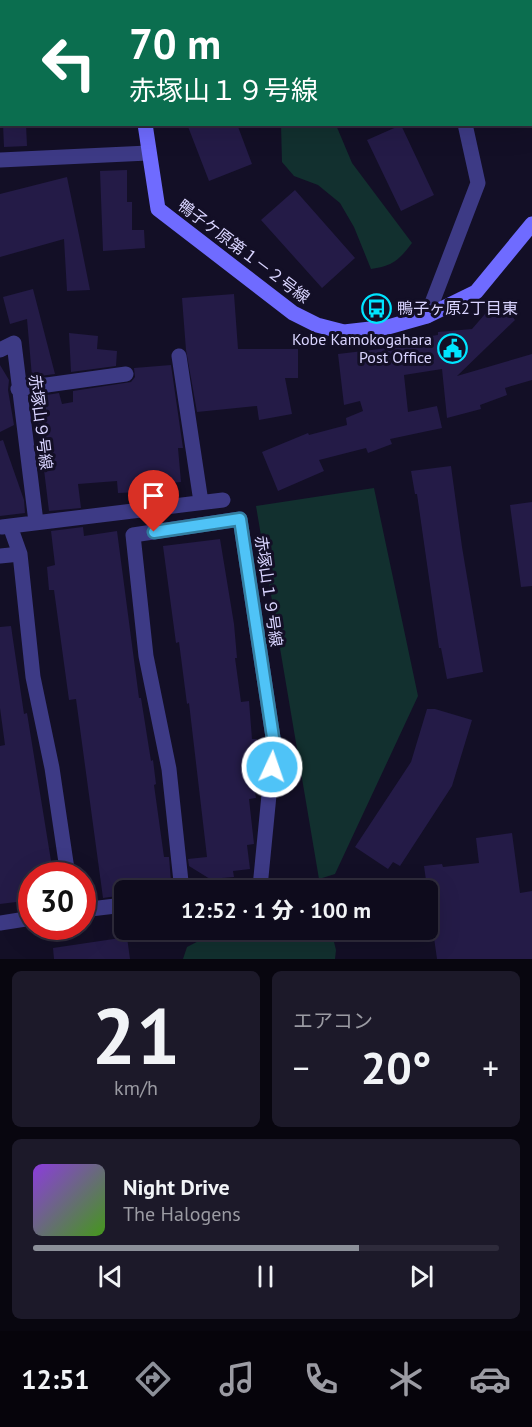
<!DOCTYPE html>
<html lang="ja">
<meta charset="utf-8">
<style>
:root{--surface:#0e0b1c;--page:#1c1929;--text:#f1f3f6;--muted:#9b9ba3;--line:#2e2b3b;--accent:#8c9099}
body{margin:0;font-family:"PT Sans","Noto Sans JP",sans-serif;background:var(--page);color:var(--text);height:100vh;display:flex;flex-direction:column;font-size:22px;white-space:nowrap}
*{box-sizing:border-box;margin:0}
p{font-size:20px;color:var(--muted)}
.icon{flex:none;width:33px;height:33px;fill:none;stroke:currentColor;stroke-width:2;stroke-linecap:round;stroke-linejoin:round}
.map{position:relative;height:959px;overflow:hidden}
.drawer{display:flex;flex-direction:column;gap:12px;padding:12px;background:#08060f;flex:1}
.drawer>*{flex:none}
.guide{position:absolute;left:0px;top:0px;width:532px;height:126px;box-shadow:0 6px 24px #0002,0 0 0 2px var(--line);background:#0b6e4f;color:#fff;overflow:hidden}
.speed{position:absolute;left:18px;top:862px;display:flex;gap:12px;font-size:30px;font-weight:700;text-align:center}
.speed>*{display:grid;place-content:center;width:78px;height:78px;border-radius:50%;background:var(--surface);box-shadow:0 6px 24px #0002,0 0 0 2px var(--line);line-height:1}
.speed .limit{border:9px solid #d22;background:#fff;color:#111}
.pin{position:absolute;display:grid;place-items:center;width:51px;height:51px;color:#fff;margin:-62px -26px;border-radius:50% 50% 50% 0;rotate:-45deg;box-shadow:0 0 6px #0007}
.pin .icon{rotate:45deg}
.me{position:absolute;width:66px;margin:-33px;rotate:3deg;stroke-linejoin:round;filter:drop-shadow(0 0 4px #0008)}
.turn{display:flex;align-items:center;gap:21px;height:126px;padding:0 30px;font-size:27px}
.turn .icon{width:78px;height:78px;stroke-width:2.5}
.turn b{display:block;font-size:42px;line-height:51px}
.big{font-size:45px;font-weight:800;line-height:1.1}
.drawer .card{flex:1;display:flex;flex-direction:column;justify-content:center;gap:9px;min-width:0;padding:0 21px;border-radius:9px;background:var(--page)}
.drawer .dial{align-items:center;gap:0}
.dial b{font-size:78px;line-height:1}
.song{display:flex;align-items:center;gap:18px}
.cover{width:72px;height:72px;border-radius:9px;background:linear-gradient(135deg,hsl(270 70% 55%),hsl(100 70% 35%))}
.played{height:6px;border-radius:3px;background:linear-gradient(90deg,var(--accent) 70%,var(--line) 70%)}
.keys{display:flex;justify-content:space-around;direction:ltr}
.heat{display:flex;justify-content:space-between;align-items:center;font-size:33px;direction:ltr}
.drawer .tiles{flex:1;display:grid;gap:12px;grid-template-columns:1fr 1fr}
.card:last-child{grid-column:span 2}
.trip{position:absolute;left:114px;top:880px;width:324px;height:60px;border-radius:9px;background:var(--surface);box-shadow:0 6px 24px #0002,0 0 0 2px var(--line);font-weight:800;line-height:60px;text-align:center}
.tabs{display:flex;height:96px;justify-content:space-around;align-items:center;background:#06040b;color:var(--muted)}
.tabs .icon{width:42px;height:42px}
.tabs .selected{color:var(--accent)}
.tabs b{font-size:27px;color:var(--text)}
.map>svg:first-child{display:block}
.green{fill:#12302f}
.building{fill:#241b47}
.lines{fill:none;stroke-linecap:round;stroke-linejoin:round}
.street{stroke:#3d3a85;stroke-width:15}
.secondary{stroke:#6f6bff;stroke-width:15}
.route-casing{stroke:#337fa1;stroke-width:15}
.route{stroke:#4fc3f7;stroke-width:10}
.labels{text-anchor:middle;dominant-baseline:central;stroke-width:6;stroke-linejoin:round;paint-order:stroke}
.street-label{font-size:16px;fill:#d9d4ff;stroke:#130f26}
.poi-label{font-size:16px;fill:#d9d4ff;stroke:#130f26;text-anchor:start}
</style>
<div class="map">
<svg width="532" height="959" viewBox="0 0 532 959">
<rect width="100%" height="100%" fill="#130f26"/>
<path class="green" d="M281 125H336L352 163 412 243C399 260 393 266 371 269L354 227 340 203 318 185 294 176 282 162Z
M374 488 418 696 335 874 319 879 256 506Z
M220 930H331L336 950 335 959H183L187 947Z"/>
<path class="building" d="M3 124H26L27 146 4 147Z
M187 124H237L252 164 209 181Z
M401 125 434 195 401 211 367 140Z
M127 170V202H132V230H144L145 248 103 251 100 171Z
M67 177 79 235 90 290 67 291 64 239 0 257V194Z
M295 190 355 258 322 288 261 220Z
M33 289 55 374 32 377 27 319 10 324 3 297Z
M234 294 238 349H298V378H285L292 414 259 420 257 406 197 412 186 350 182 298Z
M498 299 515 320 457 376 532 354V380L505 388 507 395 480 405 481 409 447 418 442 369 404 375 408 412 437 406 442 428 390 439 392 444 368 453 366 448 319 460 324 471 278 491 262 452 308 433 309 435 347 425 346 418 363 411 360 401 344 405 338 354 405 346 404 340 438 335V332L472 329Z
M69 333 98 336 97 349 117 351 116 366 71 372Z
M0 365 9 380 8 390 14 425 0 432Z
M171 365 183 448H178L181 482 139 486V492L118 493 117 481 78 484 81 508 49 511 37 412 35 413 34 397 59 393 62 404 73 402V391L131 382 135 377 134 368Z
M3 440 24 500 25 513 0 516V441Z
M451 466 462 547 483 672 447 679 441 648H439L417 494H415L411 471Z
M532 502V586L521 587 510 505Z
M83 527 84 536 117 531 139 698H141L151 761 153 760 156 784 154 785 164 857H169L171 881 127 884 128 891H124V895L103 898 76 699 69 700 54 590H49L47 567 55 565 51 531Z
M220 539 234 624 237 658H235L241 702 249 701 252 739H257L260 785V791L255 792 256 798 249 799 254 844 247 845 250 869 233 871 234 877 210 879 189 866 188 859 207 857 189 703 187 704 179 642 176 643 163 546Z
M11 626 24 714 27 713 52 867 32 869V900L0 904V746L5 745 0 708V627Z
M427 709H435L472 720 452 786 400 866 393 862 388 869 355 847 411 762Z
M512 833 520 893 532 891V959H437L424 866 442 864 443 867 479 863 476 838Z
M127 937 130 959H54L53 948Z"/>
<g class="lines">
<path class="street" d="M438 0V2
M0 160 148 153
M427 316 478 183 465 124
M0 350 14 343 36 522
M179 356 201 502
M18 389 126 374
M10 526 20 554 33 677 52 768 68 876
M2 527 223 500
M0 556 20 554
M182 891 169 769 146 656 133 535 240 519 274 744 260 887 226 891
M82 910 124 905
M0 923 32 918"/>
<path class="secondary" d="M131 0V2
M145 124 158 209 293 313 317 325 344 332 388 327 427 316 476 292 532 224"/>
</g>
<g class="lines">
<defs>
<path id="route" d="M154 532 240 519 274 744 272 767"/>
</defs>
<use href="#route" class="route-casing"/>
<use href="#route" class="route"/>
</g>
<defs>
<symbol id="bus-ring" viewBox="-11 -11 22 22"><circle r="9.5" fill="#130f26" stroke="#00e5ff" stroke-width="1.5"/><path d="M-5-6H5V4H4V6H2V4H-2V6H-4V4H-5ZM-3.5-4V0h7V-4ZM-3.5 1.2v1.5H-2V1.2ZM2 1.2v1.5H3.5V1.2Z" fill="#00e5ff"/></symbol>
<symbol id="civic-ring" viewBox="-11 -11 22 22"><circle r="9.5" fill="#130f26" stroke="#00e5ff" stroke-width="1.5"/><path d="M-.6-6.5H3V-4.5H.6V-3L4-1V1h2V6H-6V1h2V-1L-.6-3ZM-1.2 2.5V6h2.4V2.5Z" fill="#00e5ff"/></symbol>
</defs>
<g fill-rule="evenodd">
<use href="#bus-ring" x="360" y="292" width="33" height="33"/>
<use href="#civic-ring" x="436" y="332" width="33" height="33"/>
</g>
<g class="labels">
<g class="street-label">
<text transform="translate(244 251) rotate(37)">鴨子ケ原第１－２号線</text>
<text transform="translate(41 422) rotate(83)">赤塚山９号線</text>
<text transform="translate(269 591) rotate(82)">赤塚山１９号線</text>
</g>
<g class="poi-label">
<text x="397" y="308">鴨子ヶ原2丁目東</text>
<text x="432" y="339" text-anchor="end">Kobe Kamokogahara<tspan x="432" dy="18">Post Office</tspan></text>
</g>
</g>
</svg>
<div class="speed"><div class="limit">30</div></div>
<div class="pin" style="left:154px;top:532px;background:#d93025"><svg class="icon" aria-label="arrive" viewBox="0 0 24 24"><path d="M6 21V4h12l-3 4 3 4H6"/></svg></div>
<svg class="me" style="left:272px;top:767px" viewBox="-20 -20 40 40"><circle r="17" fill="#4fc3f7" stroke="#fff" stroke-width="3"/><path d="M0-11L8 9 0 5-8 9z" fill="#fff"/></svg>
<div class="trip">12:52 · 1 分 · 100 m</div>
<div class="guide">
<div class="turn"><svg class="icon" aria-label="left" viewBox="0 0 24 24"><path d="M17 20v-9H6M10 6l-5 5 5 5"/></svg><div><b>70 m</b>赤塚山１９号線</div></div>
</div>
</div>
<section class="drawer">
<div class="tiles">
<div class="card dial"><b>21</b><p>km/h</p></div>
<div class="card"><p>エアコン</p>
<div class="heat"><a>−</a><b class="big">20°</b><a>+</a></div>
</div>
<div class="card">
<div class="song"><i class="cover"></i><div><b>Night Drive</b><p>The Halogens</p></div></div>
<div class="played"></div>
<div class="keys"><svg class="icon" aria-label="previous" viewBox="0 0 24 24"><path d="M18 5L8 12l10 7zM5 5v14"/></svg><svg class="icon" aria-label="pause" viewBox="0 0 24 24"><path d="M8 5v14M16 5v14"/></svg><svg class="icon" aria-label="next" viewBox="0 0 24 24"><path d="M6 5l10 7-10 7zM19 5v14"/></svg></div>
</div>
</div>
</section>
<nav class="tabs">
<b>12:51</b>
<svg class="icon selected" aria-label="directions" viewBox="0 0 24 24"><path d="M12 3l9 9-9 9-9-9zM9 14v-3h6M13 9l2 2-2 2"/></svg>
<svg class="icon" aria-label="music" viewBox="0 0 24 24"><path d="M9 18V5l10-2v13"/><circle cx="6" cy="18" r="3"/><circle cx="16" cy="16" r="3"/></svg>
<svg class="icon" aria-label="phone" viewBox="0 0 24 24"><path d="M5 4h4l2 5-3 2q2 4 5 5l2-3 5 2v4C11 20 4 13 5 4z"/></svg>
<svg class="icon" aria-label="climate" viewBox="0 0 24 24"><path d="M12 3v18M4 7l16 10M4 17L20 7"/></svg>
<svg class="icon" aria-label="car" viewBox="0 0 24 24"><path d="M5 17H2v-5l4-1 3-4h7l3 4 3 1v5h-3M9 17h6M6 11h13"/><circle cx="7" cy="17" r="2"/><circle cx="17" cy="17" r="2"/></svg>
</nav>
